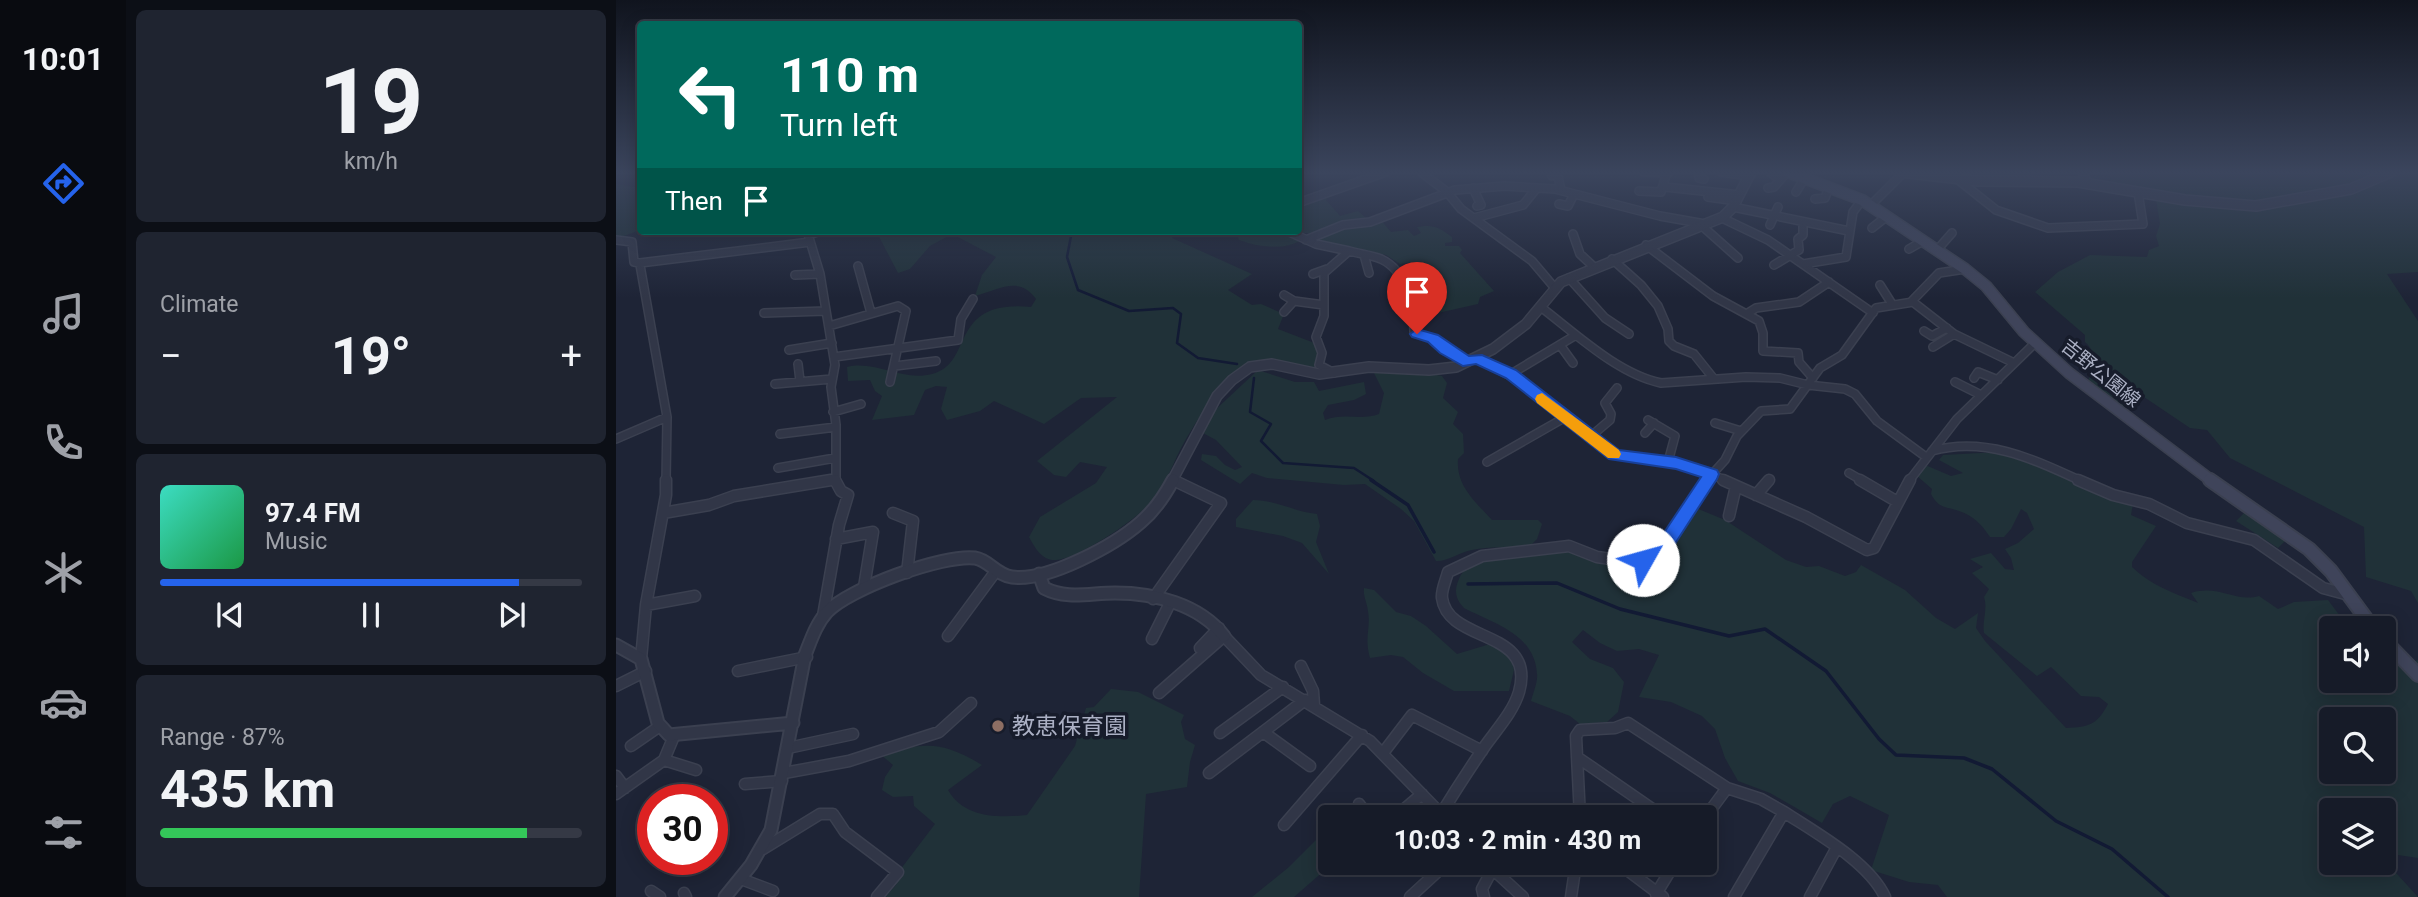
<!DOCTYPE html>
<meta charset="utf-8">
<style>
:root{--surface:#161b28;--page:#1f2430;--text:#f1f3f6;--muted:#9ea1a8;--line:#353945;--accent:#2563eb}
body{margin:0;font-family:Roboto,"Noto Sans JP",sans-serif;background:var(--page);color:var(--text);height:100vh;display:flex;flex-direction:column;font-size:26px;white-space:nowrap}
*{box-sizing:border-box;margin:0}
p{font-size:23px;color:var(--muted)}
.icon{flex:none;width:38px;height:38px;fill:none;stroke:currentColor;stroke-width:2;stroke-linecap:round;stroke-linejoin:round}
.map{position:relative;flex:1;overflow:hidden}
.details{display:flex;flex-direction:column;gap:10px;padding:10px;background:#0c0f16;width:490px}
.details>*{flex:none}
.guide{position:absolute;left:21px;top:21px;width:665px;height:214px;border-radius:7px;box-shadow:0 4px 18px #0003,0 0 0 2px var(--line);background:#00695c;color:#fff;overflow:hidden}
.buttons{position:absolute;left:1703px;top:616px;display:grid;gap:14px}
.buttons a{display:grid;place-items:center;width:77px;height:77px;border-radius:7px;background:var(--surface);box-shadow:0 4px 18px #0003,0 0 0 2px var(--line);font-size:35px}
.speed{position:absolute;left:21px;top:784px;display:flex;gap:14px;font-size:35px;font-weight:700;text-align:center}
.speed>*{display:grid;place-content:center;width:91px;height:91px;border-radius:50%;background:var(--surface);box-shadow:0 4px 18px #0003,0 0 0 2px var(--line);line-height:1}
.speed .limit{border:10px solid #d22;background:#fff;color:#111}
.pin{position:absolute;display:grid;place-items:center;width:60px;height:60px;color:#fff;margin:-72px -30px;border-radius:50% 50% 50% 0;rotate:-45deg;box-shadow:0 0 7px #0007}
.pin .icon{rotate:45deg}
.me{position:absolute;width:77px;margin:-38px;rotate:52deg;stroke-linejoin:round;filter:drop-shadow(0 0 5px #0008)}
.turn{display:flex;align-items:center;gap:24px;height:147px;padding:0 28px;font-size:32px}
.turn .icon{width:91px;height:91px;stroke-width:2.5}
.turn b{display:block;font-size:49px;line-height:60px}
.then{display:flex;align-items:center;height:66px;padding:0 28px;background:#0003;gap:14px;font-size:26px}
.big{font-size:52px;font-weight:700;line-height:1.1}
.details .card{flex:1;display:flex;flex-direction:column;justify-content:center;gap:10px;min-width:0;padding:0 24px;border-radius:10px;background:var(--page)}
.details .dial{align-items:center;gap:0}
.dial b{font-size:91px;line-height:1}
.song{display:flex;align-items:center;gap:21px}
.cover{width:84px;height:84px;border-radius:10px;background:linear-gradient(135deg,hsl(170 70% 55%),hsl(140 70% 35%))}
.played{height:7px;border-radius:4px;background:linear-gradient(90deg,var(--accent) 85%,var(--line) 85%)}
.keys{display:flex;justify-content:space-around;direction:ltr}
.heat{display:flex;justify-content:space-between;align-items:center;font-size:38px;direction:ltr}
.charge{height:10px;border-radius:5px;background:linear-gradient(90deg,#34c759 87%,var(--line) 0)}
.trip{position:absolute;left:702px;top:805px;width:399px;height:70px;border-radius:7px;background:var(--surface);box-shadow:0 4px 18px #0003,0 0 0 2px var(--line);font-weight:700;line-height:70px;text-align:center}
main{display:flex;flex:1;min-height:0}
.dock{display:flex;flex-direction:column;width:126px;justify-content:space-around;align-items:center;background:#090b10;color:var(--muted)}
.dock .icon{width:49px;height:49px}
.dock .active{color:var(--accent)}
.dock b{font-size:32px;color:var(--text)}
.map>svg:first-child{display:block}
.green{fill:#203138;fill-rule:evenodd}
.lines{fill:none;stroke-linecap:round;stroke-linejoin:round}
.stream-far1{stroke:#121a34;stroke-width:2.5}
.stream{stroke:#121a34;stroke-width:3.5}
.minor-far1-casing{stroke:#3b4050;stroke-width:10}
.minor-casing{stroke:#3b4050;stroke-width:13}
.tertiary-far1-casing{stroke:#3b4050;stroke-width:12}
.tertiary-casing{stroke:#3b4050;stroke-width:15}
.secondary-far1-casing{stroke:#3b4050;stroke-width:13}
.secondary-casing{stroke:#3b4050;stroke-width:16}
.minor-far1{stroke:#313647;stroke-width:7}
.minor{stroke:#313647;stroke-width:10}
.tertiary-far1{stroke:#313647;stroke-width:9}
.tertiary{stroke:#313647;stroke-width:11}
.secondary-far1{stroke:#3f445a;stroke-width:10}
.secondary{stroke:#3f445a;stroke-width:12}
.route{fill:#2563eb;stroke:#184099;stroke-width:2}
.slow{fill:#f59e0b}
.education-dot{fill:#8d6e63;stroke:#171c2b;stroke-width:2.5}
.labels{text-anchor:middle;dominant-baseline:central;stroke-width:7;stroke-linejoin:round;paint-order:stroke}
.street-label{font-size:19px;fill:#abb0c4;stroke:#171c2b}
.near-poi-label{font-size:23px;fill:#abb0c4;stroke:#171c2b;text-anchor:start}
</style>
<main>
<nav class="dock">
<b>10:01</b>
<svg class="icon active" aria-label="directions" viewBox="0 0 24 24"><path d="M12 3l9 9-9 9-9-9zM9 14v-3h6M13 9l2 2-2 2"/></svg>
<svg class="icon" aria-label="music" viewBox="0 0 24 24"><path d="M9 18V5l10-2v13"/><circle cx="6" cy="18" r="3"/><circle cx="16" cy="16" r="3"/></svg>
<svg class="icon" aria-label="phone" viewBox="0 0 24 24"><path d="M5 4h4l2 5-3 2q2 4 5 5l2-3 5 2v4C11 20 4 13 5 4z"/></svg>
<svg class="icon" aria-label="climate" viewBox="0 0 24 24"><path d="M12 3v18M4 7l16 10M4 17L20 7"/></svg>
<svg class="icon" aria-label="car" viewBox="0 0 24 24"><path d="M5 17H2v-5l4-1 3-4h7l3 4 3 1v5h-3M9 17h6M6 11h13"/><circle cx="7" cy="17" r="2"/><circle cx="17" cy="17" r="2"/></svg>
<svg class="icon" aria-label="filters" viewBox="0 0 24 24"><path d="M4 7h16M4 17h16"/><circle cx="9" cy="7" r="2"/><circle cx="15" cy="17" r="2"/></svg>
</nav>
<section class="details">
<div class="card dial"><b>19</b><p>km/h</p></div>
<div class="card"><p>Climate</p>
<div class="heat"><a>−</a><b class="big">19°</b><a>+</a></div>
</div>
<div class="card">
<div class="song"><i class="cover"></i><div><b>97.4 FM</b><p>Music</p></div></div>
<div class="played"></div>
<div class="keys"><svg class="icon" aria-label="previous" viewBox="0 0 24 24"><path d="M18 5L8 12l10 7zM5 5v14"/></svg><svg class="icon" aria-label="pause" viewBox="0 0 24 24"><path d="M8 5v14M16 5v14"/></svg><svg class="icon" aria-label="next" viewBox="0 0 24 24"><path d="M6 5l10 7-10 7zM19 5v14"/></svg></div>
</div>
<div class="card"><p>Range · 87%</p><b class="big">435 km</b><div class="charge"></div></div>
</section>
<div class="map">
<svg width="1802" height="897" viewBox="0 0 1802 897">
<rect width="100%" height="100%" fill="#1e2436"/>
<path class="green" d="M1490 172H1802V272L1771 274 1802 321V603L1795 591 1750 577 1748 527 1614 458 1591 430 1574 428 1528 397 1505 410 1471 384C1476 369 1483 354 1469 342V335L1419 292 1442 272 1474 255 1531 257 1533 250 1543 246 1540 236 1544 224 1539 193 1495 184V178Z
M0 184 24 188V230L0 239Z
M716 192 710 200 724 216 742 211 750 218 762 217 775 232 792 230 798 236 805 233 801 227C817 224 823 227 836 237V242L829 243V246H843L846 250 844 253 878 291 864 297 862 304 804 317 792 289 810 280 804 266 798 262 784 264 770 255 702 240 705 233H680L685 240C668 251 642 247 623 240L620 231H682L683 199Z
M260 231H559L556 238 636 274 612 290 636 305 645 304 668 314 662 329 701 344 708 371C690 369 649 356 634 363 607 377 578 424 564 450 556 466 550 484 539 498 526 516 463 559 440 560 426 561 419 548 413 537L424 517 480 483 491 467 464 462 450 477 438 475 421 461 501 397 465 398 428 424 378 401 364 411 331 420 325 409 331 387 320 386 309 390 298 415 256 420 266 396 259 391 254 380 232 381 231 367C260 360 286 382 316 374 359 364 331 299 415 307L420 299C403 275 383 290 359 296L366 275 380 257 336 234 314 246 294 269 282 273Z
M790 369 826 376 831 383 827 398 842 412 837 424 847 434 848 453 842 459C840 486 859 501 876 520H922L926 524 921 539 912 548C894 548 874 546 856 550 844 552 831 562 820 561L798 521 785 509 749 484 728 485 651 478 636 473 624 484 585 460 586 454 600 456 609 465 619 470 626 467 600 440 585 432 597 412 642 370 679 382H698L703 391 748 382 750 394 738 400 712 405 707 413 709 420C728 412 745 421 763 414L768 393 757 371Z
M1383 452 1417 462 1517 504 1515 515 1540 526 1516 562V567C1534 585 1558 593 1582 603L1575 593C1603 584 1619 603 1643 596L1662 609 1678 602 1712 600 1733 628H1715V681H1768V653L1786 666 1802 660V858L1782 855 1771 863 1802 897H1331L1322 885 1293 882 1255 870 1273 815 1234 796 1217 804 1206 823 1154 793 1122 781 1109 758 1099 729 1086 716 1055 702 1023 697 1043 655 1023 649 1001 651 984 643 967 630 956 642 974 659 997 668 1008 682 1002 712 991 722 964 724 954 716 915 701C917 693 922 682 921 674 919 634 877 623 848 608 839 599 838 590 843 579 845 573 851 566 858 564 876 556 939 549 959 551 987 554 1006 575 1037 562 1057 553 1068 526 1080 508L1109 520 1170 560 1190 567 1203 566 1229 576 1240 572 1245 565 1289 590 1320 618 1339 629 1362 613 1360 628 1369 641 1450 728C1473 727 1481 725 1492 704L1483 697 1465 696 1435 667 1421 676 1368 633C1366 620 1372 610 1368 597L1373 589 1356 573 1367 567 1354 559 1375 553 1389 569 1398 570 1395 558 1389 549 1402 543 1418 529 1411 513 1405 509 1395 529 1388 537H1374C1366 525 1358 516 1343 511 1329 506 1323 509 1315 494L1316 489 1300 475 1307 464 1335 476 1347 473 1323 460 1327 455ZM1715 719H1768V772H1715ZM1715 810H1768V863H1715Z
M637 500C659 500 679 512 701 514L704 526 700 542 713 574 686 543 667 536 620 527V519Z
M1630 511 1672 538 1662 548 1620 521Z
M748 588 758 590 780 612 795 616 810 626 841 654 874 644 895 656 898 670 893 691H838L807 673 787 657 775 655 754 658C748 637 755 628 752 611 751 602 747 597 748 588Z
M495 689 522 692 568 715 565 722 569 739 579 745 574 762 571 787 530 794 523 897H269L280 885 284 870 319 824 298 806 297 796 277 797 266 790 269 777 277 765 264 754C310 743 324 740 366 765L332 790C348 818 382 818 411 815L459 746 470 708 478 707Z
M714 826V863H717L678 897H636L673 867Z"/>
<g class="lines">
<path class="stream-far1" d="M456 231 451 257 462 290 513 311 557 308 565 314 561 343 582 358 621 364
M638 378 634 412 655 424 645 441 667 463 738 468 758 481"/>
<path class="stream" d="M755 480 792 505 818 552
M852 584 941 583 1004 609 1113 636 1149 629 1210 671 1263 739 1280 755 1348 758 1376 769 1440 821 1496 849 1552 897"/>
<defs>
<path id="minor-far1" d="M805 172 831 192 845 209 916 261 938 287
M935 172 936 176
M941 172 945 190
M1028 172 1052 173
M1082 172 1083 178 1088 179
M1105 172 1133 176
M1466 172 1472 183
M1155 173 1164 180
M1340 178 1380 210 1432 228 1527 224 1522 192
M1049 187 1124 195
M857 188 865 205 861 206
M1152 188 1158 187 1171 172
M1023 191 1045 192 1051 172
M1180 192 1188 179
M1092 197 1121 201
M1199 199 1209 198 1213 187
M682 203 770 172
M943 204 952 206 958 194
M1255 205 1287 173
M1117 207 1233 231
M858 218 907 205 920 189
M1106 218 1152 240 1257 313
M1085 225 1122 258
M1154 225 1162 207
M1256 228 1270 217
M191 231 204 274 219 365 215 387 220 425V481
M671 231 700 244 733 251
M957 234 964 254 978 267
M192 235 205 231
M0 240 16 242 18 262 24 263 194 242
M690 240 727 225 754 222 839 190 889 186 939 189 1044 216 1089 224
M1030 245 1097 296 1143 321 1147 333V351L1182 353 1183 362 1197 378
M1293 249 1307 241
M1321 250 1336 233
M748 255 753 273
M996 259 1025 285 1042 306 1052 329 1053 341 1058 346 1078 354 1098 379
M1187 264 1230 257 1237 212 1246 200
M24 265 51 417 50 481
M1158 265 1183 250 1182 239 1187 235V222
M242 266 255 313
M697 274 711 269
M179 275 204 274
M953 278 989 318 1013 334
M1264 285 1276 304
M668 295 678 301 708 305
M1295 302 1323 273 1349 269
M926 308C960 334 1002 374 1045 383L1130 377 1164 378 1192 385 1229 389 1239 394 1261 421 1310 457
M668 312 678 301
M148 313 210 311
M1132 313 1140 308 1183 302 1213 282
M213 326 282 306 290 311 274 382
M1308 331 1316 336 1331 328
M944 345 957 363
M1317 347 1338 334
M173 350 216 343
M218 357 342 340 345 319 357 299
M861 358 906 382 948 418 999 455 1060 463 1083 469 1111 481
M182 364 184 381
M279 366 320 361
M718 373 703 365 706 353 700 337 708 316V273L733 251C744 254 755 255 765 259 791 271 798 306 798 332L817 339 852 362
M895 374 960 335
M1358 378 1362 372 1382 380
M1339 382 1365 395
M159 384 216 379
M217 412 245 404
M1032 420 1059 436 1052 462
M1099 423 1125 431
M1029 433 1038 423
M164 434 220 427
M974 437 994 420 995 414 989 403 1001 388
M0 439 51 417
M1316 451C1369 436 1417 459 1465 481
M871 462 948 418
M162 468 219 458
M1233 473 1247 481
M556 479 561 481
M205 481 219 479
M1090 481 1109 460 1121 436 1145 411 1174 409 1204 368 1226 355 1260 308 1297 302 1338 334 1396 362
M1293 481 1341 419 1419 343"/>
<path id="minor" d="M1107 480 1190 517 1251 550 1258 548 1294 480
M1244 480 1280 501
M1462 480 1497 495 1533 504 1571 523 1638 540 1707 588 1733 595
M1140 495 1153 480
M47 513 93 505 118 496 215 480
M277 513 297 521 291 573
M1113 516 1120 486
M220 539 257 532 248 587
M537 599 605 503 557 480
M30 605 79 596
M207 616 223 525 232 495 225 491 219 480
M332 636 380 571
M536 639 554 603
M584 648 603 628
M25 659 30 605 50 495V480
M685 666 697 691 698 705
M122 671 191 657
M0 686 30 671
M543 693 608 636 645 675 754 741 828 817
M647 732 694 766
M604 733 667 687
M15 746 44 726
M172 748 237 734
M767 753 796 715 866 751
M961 757 1048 817
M48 760 80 770
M168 773 233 761 323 732 355 703
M593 773 689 700
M0 776 9 788
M129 784 166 781
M1111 788 1145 799 1168 812
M0 794 48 760 58 736
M743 804 753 817
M825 814C839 791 854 768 869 746 881 729 897 712 903 692 921 628 832 644 826 598 825 590 830 580 832 572L866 556 953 546 981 557 1015 562 1027 560 1047 548 1091 480
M779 817 806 794
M964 817 960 736 964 730 999 728 1012 723 1111 788 1088 819
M668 825 746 735
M147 849 204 814H217L229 832 282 872 261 897
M870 863 907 897
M1002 863 1047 897
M125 879 157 891
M35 891 44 897
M68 893 70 897
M1040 894 1059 863
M794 897 831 863
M868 897 866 889 876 870
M955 897 960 863
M1118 897 1168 812C1200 833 1253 862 1269 897
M1194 897 1220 849"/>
<path id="tertiary-far1" d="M1284 172 1362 181 1462 182 1569 200 1640 206 1735 189 1775 172
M556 481 601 396 616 380 634 367 656 364 703 374 753 367 813 370 840 367 877 349 910 324 945 282 1107 217 1117 207 1135 172"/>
<path id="tertiary" d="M423 574 428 588C451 600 474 593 499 593 538 593 583 604 608 636
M0 645 25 659 42 723 53 735 177 723
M109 897 135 865 155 830 189 655C195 640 200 624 211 612 232 589 327 554 359 558 373 560 380 575 396 577 431 582 499 545 525 522 539 510 549 495 557 480"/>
<path id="secondary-far1" d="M1172 172 1246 200 1349 269 1370 286 1408 332 1453 373 1596 481"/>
<path id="secondary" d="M1594 480 1693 549 1715 571 1757 628
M1768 640 1802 675"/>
</defs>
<use href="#minor-far1" class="minor-far1-casing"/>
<use href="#minor" class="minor-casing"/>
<use href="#tertiary-far1" class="tertiary-far1-casing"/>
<use href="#tertiary" class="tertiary-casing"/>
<use href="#secondary-far1" class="secondary-far1-casing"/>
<use href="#secondary" class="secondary-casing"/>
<use href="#minor-far1" class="minor-far1"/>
<use href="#minor" class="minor"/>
<use href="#tertiary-far1" class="tertiary-far1"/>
<use href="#tertiary" class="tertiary"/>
<use href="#secondary-far1" class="secondary-far1"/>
<use href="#secondary" class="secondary"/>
</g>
<linearGradient id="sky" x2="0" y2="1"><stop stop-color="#10141e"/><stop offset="0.58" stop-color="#3b455d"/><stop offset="1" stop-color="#3b455d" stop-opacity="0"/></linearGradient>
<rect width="1802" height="298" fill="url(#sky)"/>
<path class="route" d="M801 329 822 335 853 356 866 355 900 370 1003 450 1060 457 1101 470 1103 474 1101 479 1053 553 1027 568 1021 565 1018 560 1021 555 1041 543 1085 477 1060 469 993 459 890 378 860 364 847 366 824 353 812 342 796 337 794 334Z"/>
<path class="slow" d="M926 393 1003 450 1005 454 1003 458H992L921 403 919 399 921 395Z"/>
<circle class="education-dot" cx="382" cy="726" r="7"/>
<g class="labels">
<g class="street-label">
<text transform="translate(1485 373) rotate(39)">吉野公園線</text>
</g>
<g class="near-poi-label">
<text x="396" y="726">教恵保育園</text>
</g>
</g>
</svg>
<div class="buttons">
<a><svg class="icon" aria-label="sound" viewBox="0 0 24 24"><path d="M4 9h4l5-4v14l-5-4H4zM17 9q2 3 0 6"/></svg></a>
<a><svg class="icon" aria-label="search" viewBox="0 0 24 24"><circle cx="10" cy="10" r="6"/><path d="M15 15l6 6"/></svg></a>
<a><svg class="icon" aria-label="layers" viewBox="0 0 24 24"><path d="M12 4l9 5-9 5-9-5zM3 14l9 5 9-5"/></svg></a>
</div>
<div class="speed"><div class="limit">30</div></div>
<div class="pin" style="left:801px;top:334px;background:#d93025"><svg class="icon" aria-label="arrive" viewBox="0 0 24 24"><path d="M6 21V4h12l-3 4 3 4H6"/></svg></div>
<svg class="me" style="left:1027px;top:560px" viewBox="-20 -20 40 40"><circle r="19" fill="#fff"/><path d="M0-13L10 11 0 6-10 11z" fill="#2563eb"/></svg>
<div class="trip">10:03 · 2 min · 430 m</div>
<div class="guide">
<div class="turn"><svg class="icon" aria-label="left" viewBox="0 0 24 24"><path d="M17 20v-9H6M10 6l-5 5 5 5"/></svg><div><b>110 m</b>Turn left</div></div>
<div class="then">Then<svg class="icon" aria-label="arrive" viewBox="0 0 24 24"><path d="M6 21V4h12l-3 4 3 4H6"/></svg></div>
</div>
</div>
</main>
